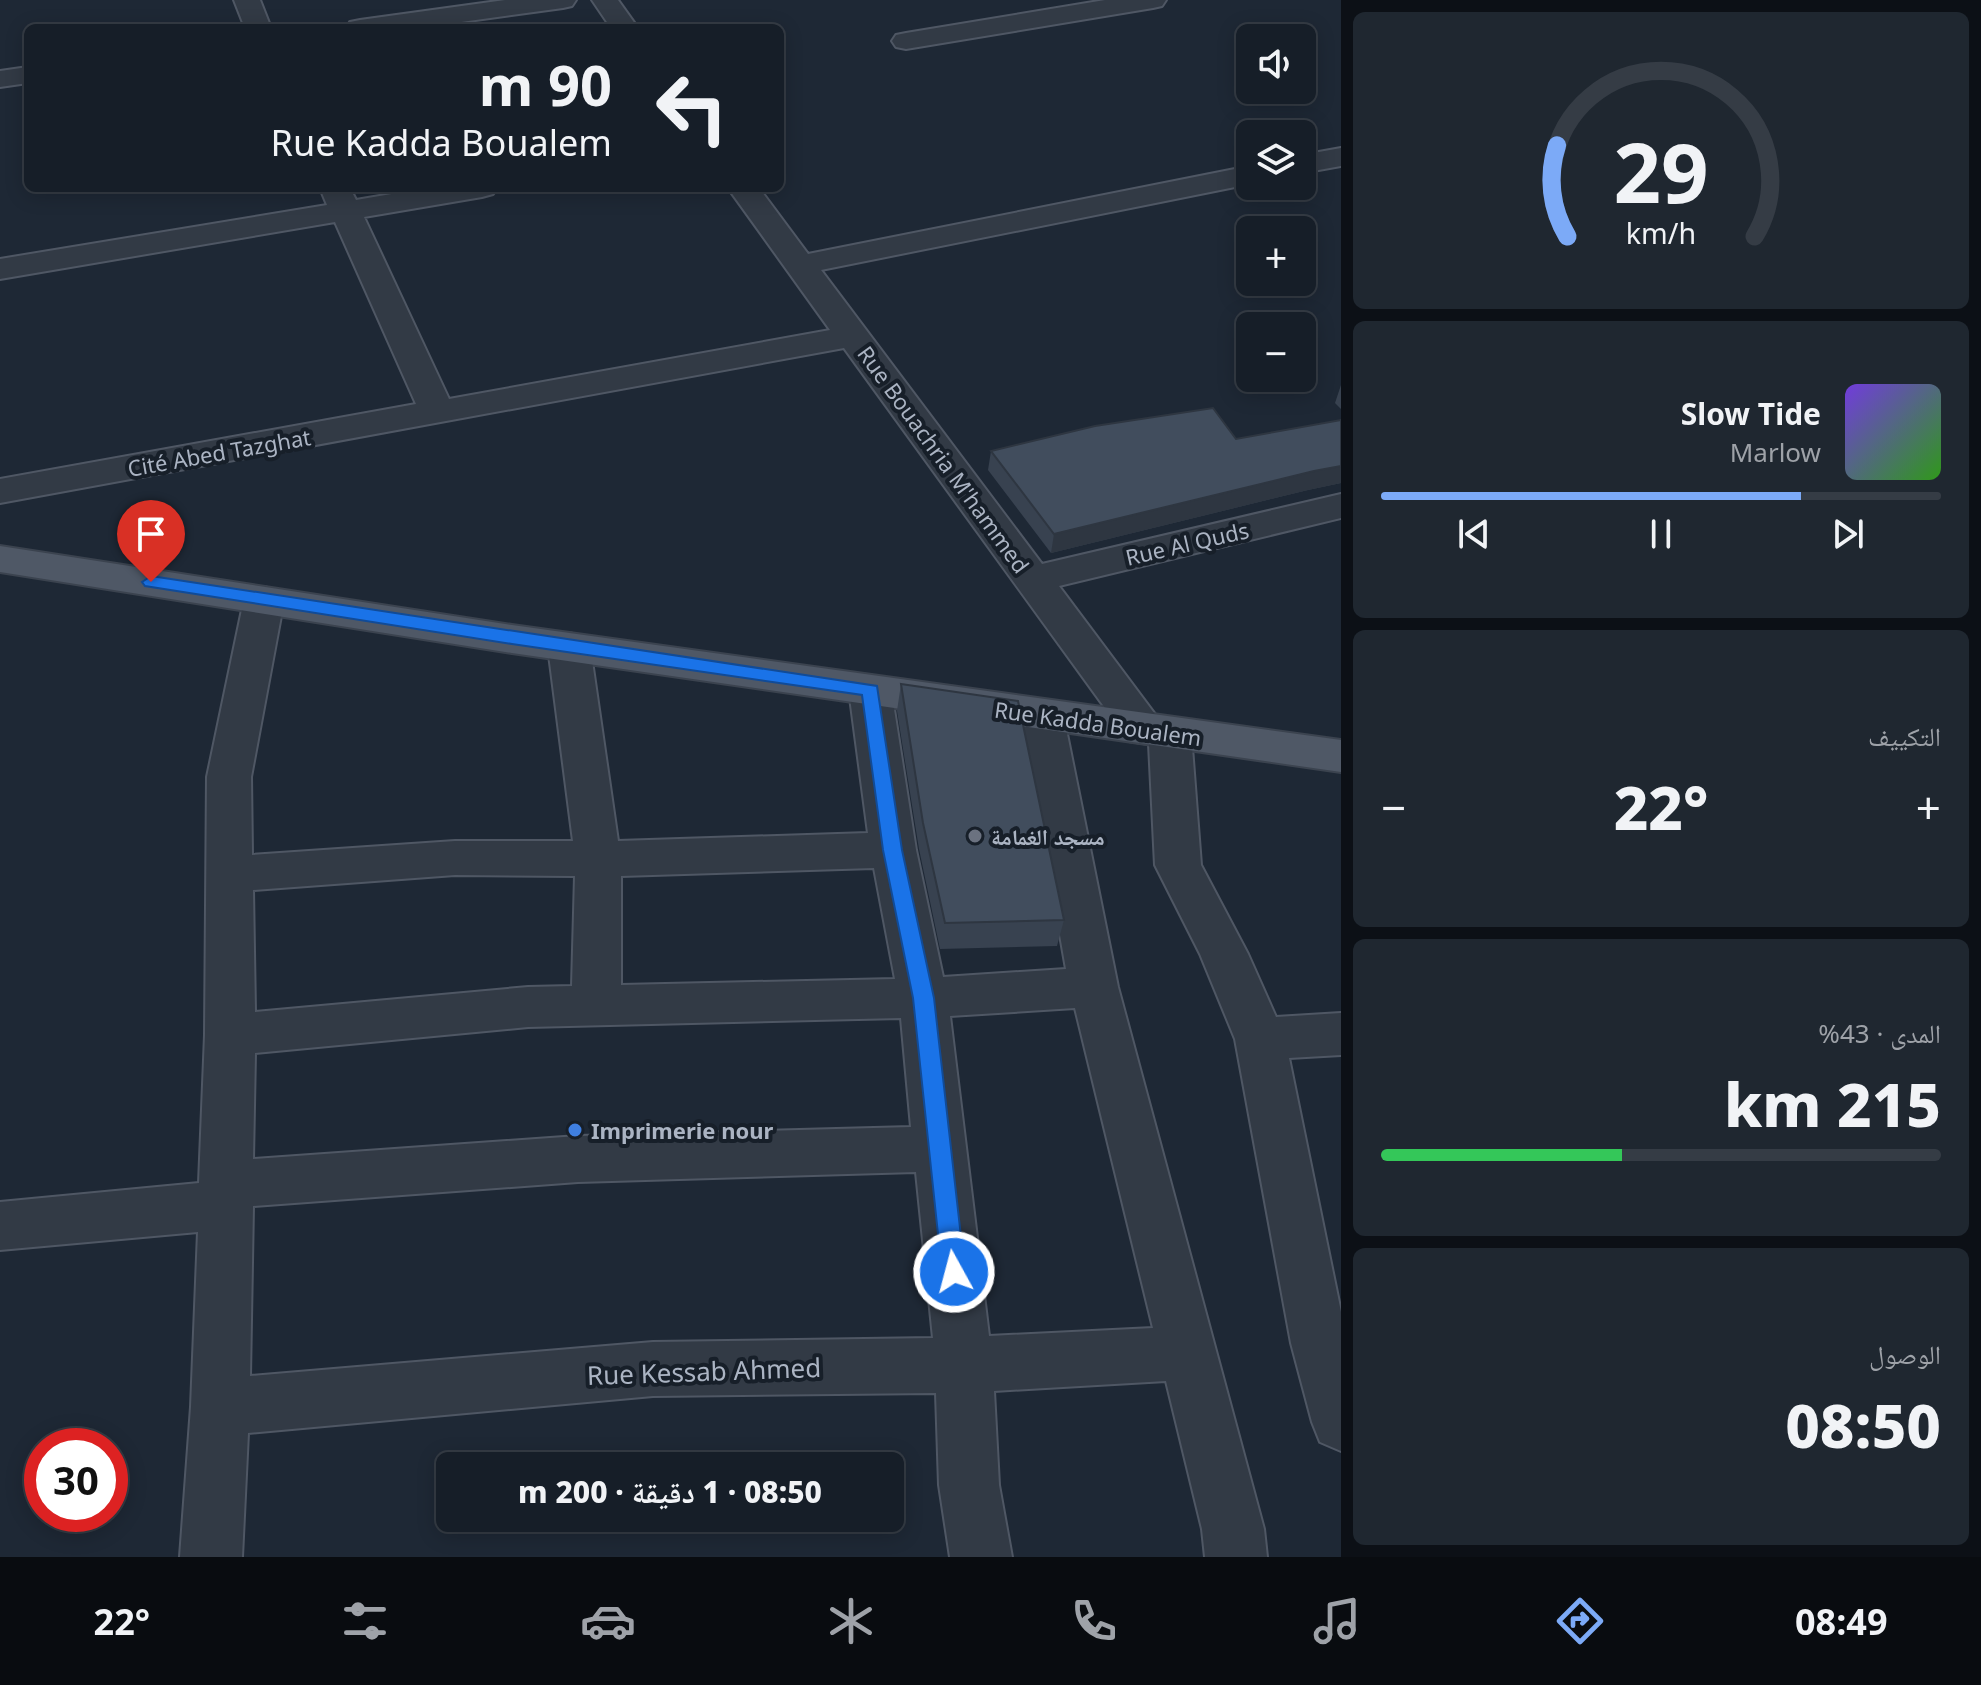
<!DOCTYPE html>
<html lang="ar">
<meta charset="utf-8">
<style>
:root{--surface:#161e28;--page:#1f2730;--text:#f1f3f6;--muted:#9ea2a8;--line:#353c45;--accent:#7caaf7}
body{margin:0;font-family:"Noto Sans","Noto Naskh Arabic",sans-serif;background:var(--page);color:var(--text);direction:rtl;height:100vh;display:flex;flex-direction:column;font-size:30px;white-space:nowrap}
*{box-sizing:border-box;margin:0}
p{font-size:26px;color:var(--muted)}
.icon{flex:none;width:44px;height:44px;fill:none;stroke:currentColor;stroke-width:2;stroke-linecap:round;stroke-linejoin:round}
.map{position:relative;flex:1;overflow:hidden;direction:ltr}
.side{display:flex;flex-direction:column;gap:12px;padding:12px;background:#0c1016;width:640px}
.side>*{flex:none}
.hud{position:absolute;left:24px;top:24px;width:760px;height:168px;border-radius:12px;box-shadow:0 4px 20px #0003,0 0 0 2px var(--line);direction:rtl;background:#161e28;color:var(--text);overflow:hidden}
.controls{position:absolute;left:1236px;top:24px;display:grid;gap:16px}
.controls a{display:grid;place-items:center;width:80px;height:80px;border-radius:12px;background:var(--surface);box-shadow:0 4px 20px #0003,0 0 0 2px var(--line);font-size:40px}
.speed{position:absolute;left:24px;top:1428px;display:flex;gap:16px;font-size:40px;font-weight:700;text-align:center}
.speed>*{display:grid;place-content:center;width:104px;height:104px;border-radius:50%;background:var(--surface);box-shadow:0 4px 20px #0003,0 0 0 2px var(--line);line-height:1}
.speed .limit{border:12px solid #d22;background:#fff;color:#111}
.pin{position:absolute;display:grid;place-items:center;width:68px;height:68px;color:#fff;margin:-82px -34px;border-radius:50% 50% 50% 0;rotate:-45deg;box-shadow:0 0 8px #0007}
.pin .icon{rotate:45deg}
.me{position:absolute;width:88px;margin:-44px;rotate:353deg;stroke-linejoin:round;filter:drop-shadow(0 0 6px #0008)}
.turn{display:flex;align-items:center;gap:28px;height:168px;padding:0 40px;font-size:36px}
.turn .icon{width:104px;height:104px;stroke-width:2.5}
.turn b{display:block;font-size:56px;line-height:68px}
.big{font-size:60px;font-weight:800;line-height:1.1}
.side .card{flex:1;display:flex;flex-direction:column;justify-content:center;gap:12px;min-width:0;padding:0 28px;border-radius:12px;background:var(--page)}
.side .dial{align-items:center;gap:0}
.dial svg{height:208px;overflow:visible;fill:none;stroke:var(--line);stroke-width:7;stroke-linecap:round;text-anchor:middle}
.dial text{fill:var(--text);stroke:none}
.song{display:flex;align-items:center;gap:24px}
.cover{width:96px;height:96px;border-radius:12px;background:linear-gradient(135deg,hsl(260 70% 55%),hsl(110 70% 35%))}
.played{height:8px;border-radius:4px;background:linear-gradient(90deg,var(--accent) 75%,var(--line) 75%)}
.keys{display:flex;justify-content:space-around;direction:ltr}
.heat{display:flex;justify-content:space-between;align-items:center;font-size:44px;direction:ltr}
.charge{height:12px;border-radius:6px;background:linear-gradient(90deg,#34c759 43%,var(--line) 0)}
.trip{position:absolute;left:436px;top:1452px;width:468px;height:80px;border-radius:12px;background:var(--surface);box-shadow:0 4px 20px #0003,0 0 0 2px var(--line);font-weight:800;line-height:80px;text-align:center;direction:rtl}
.menu{display:flex;height:128px;justify-content:space-around;align-items:center;background:#090c10;color:var(--muted)}
.menu .icon{width:56px;height:56px}
.menu .active{color:var(--accent)}
.menu b{font-size:36px;color:var(--text)}
main{display:flex;flex:1;min-height:0}
.map>svg:first-child{display:block}
.lines{fill:none;stroke-linecap:round;stroke-linejoin:round}
.street-casing{stroke:#4f5764;stroke-width:4}
.primary-casing{stroke:#3b434f;stroke-width:4}
.street{fill:#323a45;fill-rule:evenodd}
.primary{fill:#4f5866;fill-rule:evenodd}
.wall{fill:#384250}
.shaded-wall{fill:#2e3641}
.building{fill:#414d5d;stroke:#2e3641;stroke-width:2}
.route{fill:#1a73e8;stroke:#114b97;stroke-width:2}
.worship-dot{fill:#6b7280;stroke:#171f29;stroke-width:3}
.shop-dot{fill:#3f7fe0;stroke:#171f29;stroke-width:3}
.labels{text-anchor:middle;dominant-baseline:central;stroke-width:8;stroke-linejoin:round;paint-order:stroke}
.street-label{font-size:22px;fill:#abb4c3;stroke:#171f29}
.poi-label{font-size:22px;font-weight:bold;fill:#abb4c3;stroke:#171f29;text-anchor:start}
.near-street-label{font-size:26px;fill:#abb4c3;stroke:#171f29}
</style>
<main>
<section class="side">
<div class="card dial"><svg viewBox="0 0 100 80">
<path d="M14 69A42 42 0 1 1 86 69"/>
<path d="M14 69A42 42 0 0 1 10 34" stroke="#7caaf7"/>
<text x="50" y="56" font-size="32" font-weight="700">29</text>
<text x="50" y="72" font-size="11">km/h</text>
</svg></div>
<div class="card">
<div class="song"><i class="cover"></i><div><b>Slow Tide</b><p>Marlow</p></div></div>
<div class="played"></div>
<div class="keys"><svg class="icon" aria-label="previous" viewBox="0 0 24 24"><path d="M18 5L8 12l10 7zM5 5v14"/></svg><svg class="icon" aria-label="pause" viewBox="0 0 24 24"><path d="M8 5v14M16 5v14"/></svg><svg class="icon" aria-label="next" viewBox="0 0 24 24"><path d="M6 5l10 7-10 7zM19 5v14"/></svg></div>
</div>
<div class="card"><p>التكييف</p>
<div class="heat"><a>−</a><b class="big">22°</b><a>+</a></div>
</div>
<div class="card"><p>المدى · 43%</p><b class="big">215 km</b><div class="charge"></div></div>
<div class="card"><p>الوصول</p><b class="big">08:50</b></div>
</section>
<div class="map">
<svg width="1341" height="1557" viewBox="0 0 1341 1557">
<rect width="100%" height="100%" fill="#1e2835"/>
<g class="lines">
<defs>
<path id="street" d="M234 0H260L271 28H245Z
M505 0H576L572 6 563 8 418 28H347L350 22 360 20Z
M592 0H618L638 28H611Z
M1105 0H1166L1162 6 1153 8 906 49 896 47 892 41 896 35 906 33Z
M28 67V83L0 87V71Z
M1341 148V166L1302 173V155Z
M1250 166V184L821 270 1042 564 1341 494V518L1059 586 1160 721 1170 719 1185 723 1191 734 1201 865 1248 954 1276 1017 1341 1013V1055L1289 1058 1341 1312V1451L1320 1442 1312 1422 1291 1343 1235 1039 1200 954 1155 865 1149 744 1129 741 844 348 0 503V479L416 404 335 222 0 279V259L327 205 320 188H350L356 200 427 188H497L493 194 482 197 364 217 449 399 830 330 728 188H759L808 254Z
M264 587 278 591 284 600 251 777 252 855 455 841H573L548 647 554 637 569 633 584 637 590 647 618 841 868 833 849 690 855 680 870 675 885 680 891 690 916 850 943 977 1066 969 1021 714 1027 703 1042 699 1057 703 1063 714 1118 987 1264 1529 1267 1557H1205L1202 1529 1166 1381 994 1391 999 1485 1012 1557H950L939 1485 936 1393 653 1396 248 1433 242 1557H180L191 1407 198 1232 0 1250V1202L199 1183 205 1035 207 777 244 600 250 591ZM874 868 895 979 621 985V876ZM455 875 575 876 572 986 528 987 255 1012 253 890ZM1075 1008 1153 1328 989 1336 950 1016ZM901 1018 911 1127 578 1136 253 1159 255 1053 528 1027ZM916 1172 933 1338 653 1342 250 1376 253 1206 578 1182Z"/>
<path id="primary" d="M0 546 512 625 1341 740V772L512 653 0 572Z"/>
</defs>
<use href="#street" class="street-casing"/>
<use href="#primary" class="primary-casing"/>
<use href="#street" class="street"/>
<use href="#primary" class="primary"/>
</g>
<path class="wall" d="M1341 385V409L1335 403Z
M1341 420V483L1308 490 1051 553 988 470 991 451 1236 439Z
M901 684 1064 920 1057 946 940 949 919 849 897 711Z"/>
<path class="shaded-wall" d="M1341 466V483L1308 490 1051 553 1054 534 1314 471Z"/>
<path class="building" d="M1213 408 1236 439 1341 420V466L1314 471 1054 534 991 451 1095 426Z
M901 684 1018 701 1064 920 945 923 923 823Z"/>
<path class="route" d="M151 576 877 686 902 850 934 998 965 1272 962 1280 954 1283 946 1280 942 1272 913 998 883 850 862 695 512 644 145 586 142 582Z"/>
<circle class="worship-dot" cx="975" cy="836" r="8"/>
<circle class="shop-dot" cx="575" cy="1130" r="8"/>
<g class="labels">
<g class="street-label">
<text transform="translate(219 452) rotate(-10)">Cité Abed Tazghat</text>
<text transform="translate(944 459) rotate(54)">Rue Bouachria M'hammed</text>
<text transform="translate(1187 543) rotate(-13)">Rue Al Quds</text>
<text transform="translate(1098 723) rotate(8)">Rue Kadda Boualem</text>
</g>
<g class="poi-label">
<text x="991" y="836">مسجد الغمامة</text>
<text x="591" y="1130">Imprimerie nour</text>
</g>
<g class="near-street-label">
<text transform="translate(704 1371) rotate(-2)">Rue Kessab Ahmed</text>
</g>
</g>
</svg>
<div class="controls">
<a><svg class="icon" aria-label="sound" viewBox="0 0 24 24"><path d="M4 9h4l5-4v14l-5-4H4zM17 9q2 3 0 6"/></svg></a>
<a><svg class="icon" aria-label="layers" viewBox="0 0 24 24"><path d="M12 4l9 5-9 5-9-5zM3 14l9 5 9-5"/></svg></a>
<a>+</a>
<a>−</a>
</div>
<div class="speed"><div class="limit">30</div></div>
<div class="pin" style="left:151px;top:582px;background:#d93025"><svg class="icon" aria-label="arrive" viewBox="0 0 24 24"><path d="M6 21V4h12l-3 4 3 4H6"/></svg></div>
<svg class="me" style="left:954px;top:1272px" viewBox="-20 -20 40 40"><circle r="17" fill="#1a73e8" stroke="#fff" stroke-width="3"/><path d="M0-11L8 9 0 5-8 9z" fill="#fff"/></svg>
<div class="trip">08:50 · 1 دقيقة · 200 m</div>
<div class="hud">
<div class="turn"><svg class="icon" aria-label="left" viewBox="0 0 24 24"><path d="M17 20v-9H6M10 6l-5 5 5 5"/></svg><div><b>90 m</b>Rue Kadda Boualem</div></div>
</div>
</div>
</main>
<nav class="menu">
<b>08:49</b>
<svg class="icon active" aria-label="directions" viewBox="0 0 24 24"><path d="M12 3l9 9-9 9-9-9zM9 14v-3h6M13 9l2 2-2 2"/></svg>
<svg class="icon" aria-label="music" viewBox="0 0 24 24"><path d="M9 18V5l10-2v13"/><circle cx="6" cy="18" r="3"/><circle cx="16" cy="16" r="3"/></svg>
<svg class="icon" aria-label="phone" viewBox="0 0 24 24"><path d="M5 4h4l2 5-3 2q2 4 5 5l2-3 5 2v4C11 20 4 13 5 4z"/></svg>
<svg class="icon" aria-label="climate" viewBox="0 0 24 24"><path d="M12 3v18M4 7l16 10M4 17L20 7"/></svg>
<svg class="icon" aria-label="car" viewBox="0 0 24 24"><path d="M5 17H2v-5l4-1 3-4h7l3 4 3 1v5h-3M9 17h6M6 11h13"/><circle cx="7" cy="17" r="2"/><circle cx="17" cy="17" r="2"/></svg>
<svg class="icon" aria-label="filters" viewBox="0 0 24 24"><path d="M4 7h16M4 17h16"/><circle cx="9" cy="7" r="2"/><circle cx="15" cy="17" r="2"/></svg>
<b>22°</b>
</nav>
